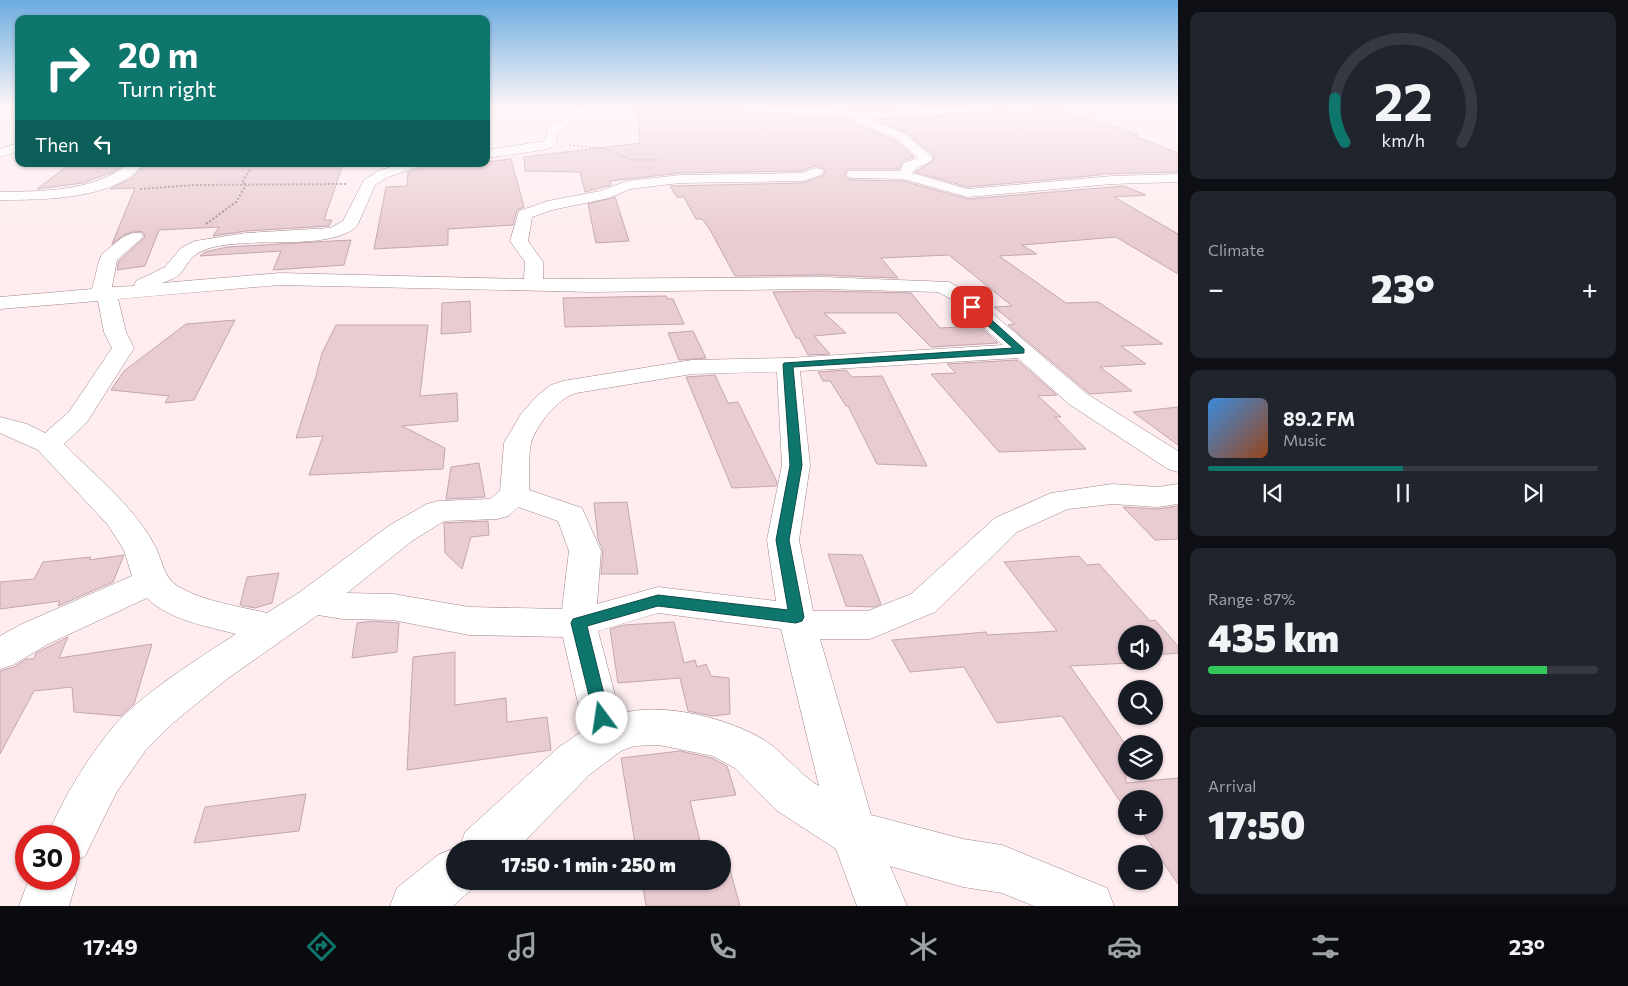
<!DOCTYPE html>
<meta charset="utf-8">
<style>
:root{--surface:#171b24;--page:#20242c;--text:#f1f3f6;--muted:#9ea1a6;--line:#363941;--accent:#0f766e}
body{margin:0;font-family:Commissioner,sans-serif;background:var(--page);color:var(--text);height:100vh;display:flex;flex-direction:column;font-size:19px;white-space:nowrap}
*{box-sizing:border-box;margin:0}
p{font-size:16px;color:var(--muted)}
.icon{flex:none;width:28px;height:28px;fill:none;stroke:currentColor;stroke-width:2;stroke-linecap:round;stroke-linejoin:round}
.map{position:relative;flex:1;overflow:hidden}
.drawer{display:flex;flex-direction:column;gap:12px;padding:12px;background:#0d0f14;width:450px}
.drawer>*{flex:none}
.top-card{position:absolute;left:15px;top:15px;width:475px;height:152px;border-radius:10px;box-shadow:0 1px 4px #0004;background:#0f766e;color:#fff;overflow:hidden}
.buttons{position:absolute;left:1118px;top:625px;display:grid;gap:10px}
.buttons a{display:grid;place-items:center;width:45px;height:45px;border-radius:50%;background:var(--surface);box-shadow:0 1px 4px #0004;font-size:25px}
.speed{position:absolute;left:15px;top:825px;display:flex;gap:10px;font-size:25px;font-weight:700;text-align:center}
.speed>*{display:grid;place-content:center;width:65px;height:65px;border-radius:50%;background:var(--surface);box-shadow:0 1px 4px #0004;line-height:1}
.speed .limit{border:8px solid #d22;background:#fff;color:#111}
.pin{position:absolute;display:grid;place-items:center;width:42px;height:42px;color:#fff;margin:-21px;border-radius:10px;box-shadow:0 2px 8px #0006}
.me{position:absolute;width:55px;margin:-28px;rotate:346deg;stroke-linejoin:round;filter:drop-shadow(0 0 4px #0008)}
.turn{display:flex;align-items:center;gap:18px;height:105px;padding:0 20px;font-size:22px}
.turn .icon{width:65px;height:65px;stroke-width:2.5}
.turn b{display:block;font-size:35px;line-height:42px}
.then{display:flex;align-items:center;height:48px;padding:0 20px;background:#0003;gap:10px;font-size:19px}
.big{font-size:38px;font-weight:800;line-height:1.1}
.drawer .widget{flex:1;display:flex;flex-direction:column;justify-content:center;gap:8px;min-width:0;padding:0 18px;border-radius:10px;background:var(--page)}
.drawer .dial{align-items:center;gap:0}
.dial svg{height:130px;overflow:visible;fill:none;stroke:var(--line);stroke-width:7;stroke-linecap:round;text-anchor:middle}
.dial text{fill:var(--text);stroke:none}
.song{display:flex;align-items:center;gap:15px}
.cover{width:60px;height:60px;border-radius:8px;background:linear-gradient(135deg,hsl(210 70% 55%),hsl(20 70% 35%))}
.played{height:5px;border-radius:2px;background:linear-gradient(90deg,var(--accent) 50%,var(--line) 50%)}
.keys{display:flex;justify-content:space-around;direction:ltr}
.heat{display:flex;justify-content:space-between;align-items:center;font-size:28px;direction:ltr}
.charge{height:8px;border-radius:4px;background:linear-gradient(90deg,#34c759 87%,var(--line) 0)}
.trip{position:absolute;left:446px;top:840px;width:285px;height:50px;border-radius:25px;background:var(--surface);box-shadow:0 1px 4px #0004;font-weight:800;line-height:50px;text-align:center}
.menu{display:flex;height:80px;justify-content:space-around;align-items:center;background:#090b0e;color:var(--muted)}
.menu .icon{width:35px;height:35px}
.menu .active{color:var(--accent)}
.menu b{font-size:22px;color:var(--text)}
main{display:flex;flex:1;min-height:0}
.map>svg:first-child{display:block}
.building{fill:#e9ccd2;stroke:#c3a7ad}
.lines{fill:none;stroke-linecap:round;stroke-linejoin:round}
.minor-casing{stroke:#a0868b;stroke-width:1}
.path-far1{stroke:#9b8d8f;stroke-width:1;stroke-dasharray:2 2;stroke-linecap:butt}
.path{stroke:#9b8d8f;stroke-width:2;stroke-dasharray:2 2;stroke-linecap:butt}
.minor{fill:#fff;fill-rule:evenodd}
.route{fill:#0f766e;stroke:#0a4d48}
</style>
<main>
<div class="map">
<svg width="1178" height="906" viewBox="0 0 1178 906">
<rect width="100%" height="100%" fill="#feecef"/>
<path class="building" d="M821 107H925L876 110Z
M1004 107H1005V114L1060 110 1137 134V136H1134L1178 153V172L1098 174 1100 175 968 187 915 172 934 160 933 155 905 132 877 120 997 112Z
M658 108 661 111 732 109 738 112 850 119 857 125 895 140 914 157 903 161 899 169H848L844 175 848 179 853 180 903 181 968 199 1124 186 1146 195 1114 197 1178 234V274L1116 237 1022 245 1037 254 999 256 1066 303 1098 302 1163 344 1121 346 1146 364 1100 367 1132 391 1090 394 1008 325 1015 324 994 307 1012 306 949 255 881 258 898 278 822 275 735 276 709 228 702 219H696L684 197H677L670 186 803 183 823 176 825 171 821 167 815 166 801 171 680 173 610 181 611 185 585 192 580 172 525 171 524 157 640 143 637 109Z
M511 159 524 207 517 210 513 225 448 229V245L374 249 386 187 407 186 408 172 418 169 420 165 449 164V166L486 164V162Z
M70 164H125L113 172 83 183 37 189Z
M145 164H247L245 166 343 164 324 220H332L329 226 246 231 213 236 219 227 159 230 145 266 117 270 119 261 145 237 143 232 135 231 124 235 112 244 135 188 110 189 132 178Z
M615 197 629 241 596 243 588 204Z
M351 240 344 265 273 270 281 251 200 256 205 252 227 247Z
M822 291 911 293 940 328 979 326 998 343 931 347 897 313H824L846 333 814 336 830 354 808 355 799 338H796L773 292Z
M666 296 668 299H673L684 324 565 327 563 298Z
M470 301 471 332 441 334 442 303Z
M235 320 194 400 165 403 169 396 111 390 124 371 186 324Z
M336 325H428L420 396 457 393 458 421 402 426 445 448 443 469 309 475 323 436 296 438 316 376 322 353Z
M693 331 706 358 679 360 668 333Z
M1017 360 1057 395 1038 396 1061 417H1055L1086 449 999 452 931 374 956 373 947 364Z
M846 370 852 377 882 376 927 466 877 464 848 406H846L830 381H823L818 372Z
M715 375 728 403 738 402 777 482 776 486 732 488 686 377Z
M1178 407V445L1133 412Z
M479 463 485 497 446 499 451 467Z
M627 502 638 574H601L603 551 598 539 594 503Z
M1178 506V539L1155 540 1123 507 1158 509Z
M488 521 489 535 471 537 462 569 445 553 444 523Z
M828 554 862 555 881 604 874 607 846 606Z
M124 555 113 582 58 606 60 601 0 609V582L34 579 43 562 91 557 89 560Z
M1079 556 1087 565 1099 564 1150 621 1155 620 1178 646V653L1154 655V634H1126V661L1130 663 1070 666 1126 745V783L1178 778V884L1138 826H1154V799H1126V810L1062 716 997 723 964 667 910 672 892 640 986 632 987 635 1057 631 1004 562Z
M279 573 272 603 255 608 240 605 247 577Z
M373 621 399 623 397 652 352 658 357 623Z
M674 622 684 663 695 660 697 667 706 664 711 676 729 678 730 714 712 716 688 711 680 678 618 683 610 629 624 625Z
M68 637 59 658 152 644 134 704 121 716 74 712 72 687 34 691 0 754V671L14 667 26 659H34L36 653Z
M455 652V705L506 698 507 722 547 717 551 750 407 770 413 657Z
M680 751 712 758 727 766 736 795 690 801 702 849H636L621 758Z
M306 794 299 831 194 843 205 807Z
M722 859H727L740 906H646L642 881H722Z"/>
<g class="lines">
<defs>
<path id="minor" d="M574 107H608L603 110 584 112 583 117 558 132 555 146 543 150 486 158V150L545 141 548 128 573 114Z
M733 107H791L876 112 953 107H1002L997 110 869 119 904 133 931 156 933 159C927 166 916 165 912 173L968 189 1112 176 1178 174V182L1112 184 968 197 903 179 853 178 848 177 846 174 848 171H900L904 163 918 158 896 138 858 123 851 117 738 110Z
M19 143V151L0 157V149Z
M128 164H143C116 200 41 200 0 200V192C43 191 93 192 128 164Z
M400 164H419L417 167 388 177 375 185 358 224C342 247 274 241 248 243 232 244 205 245 193 257 187 262 184 270 179 275 174 279 167 281 162 283L280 273 524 279 525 262 510 241 519 211 548 201 600 191 627 181 680 175 801 173 816 168 821 169 823 172 821 175 803 181 680 183 630 189 609 198 552 210 532 217 528 241 543 262V279L822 277 949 282 967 292 1087 394 1178 451V472L1168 469 1069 404 1018 358 800 371 810 465 799 540 813 611H868L911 594 995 518 1051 493 1112 484 1158 487 1178 484V504L1158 507 1112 504 1068 509 1017 532 935 612 870 639H820L871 815 963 839 1002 845 1107 888 1114 906H1034L1002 893 963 887 890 866 907 906H857L836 849 776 810 735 768 713 756 659 745 634 746 621 751 589 775 517 849H459L465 832 559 747 584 730 563 637 469 635 393 620 343 619 318 615 227 679 174 722 145 751 116 793 85 856 70 863 77 879 69 906H19L29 879H69V836H47C64 797 87 758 114 726 143 693 199 658 236 634 206 626 169 620 147 598L48 644 13 665 0 669V636L22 624 132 576 124 550 108 525 38 450 0 433V417L27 424 45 433 69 412 112 348 104 332 98 301 0 309V297L92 289C95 281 98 260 102 254 113 246 126 230 141 233L143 237 117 260 112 287 134 286 136 281 165 267 181 248 195 241 246 233 330 228 343 221 364 180 378 171ZM280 285 592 292 822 289 938 292 953 300 1003 345 788 358 692 360 563 381 551 385 538 395 521 414 504 443 500 491 490 499 438 501 427 504 390 525 300 592 267 613C238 606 205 602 179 587 163 578 163 561 155 546 134 506 95 476 64 444L87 422 134 348 126 332 118 299ZM777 372 782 465 767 540 776 601 658 587 597 604 601 551 582 508 529 490C530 475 528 457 531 443 537 424 557 399 576 393L692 374ZM518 507 558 521 569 551 562 609 469 607 393 594 347 593 412 541 444 521 497 519 508 516ZM658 613 781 629 819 786C798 774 784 752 764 740 728 718 660 701 620 714L598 631Z
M455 848 457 849H455V881H475L472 889 453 906H390L397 888 438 855Z"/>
</defs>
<use href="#minor" class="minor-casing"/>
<path class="path-far1" d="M569 145 603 148 632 160H661
M249 171 253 164"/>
<path class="path" d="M245 184 242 182 250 170
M140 189 195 185 346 184
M206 224 236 202 246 185"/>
<use href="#minor" class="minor"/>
</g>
<linearGradient id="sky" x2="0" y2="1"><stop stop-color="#6cace0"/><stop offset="0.46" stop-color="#fff6f8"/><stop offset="1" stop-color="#fff6f8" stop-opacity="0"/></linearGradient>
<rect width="1178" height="234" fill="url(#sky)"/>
<path class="route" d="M969 305H975L1024 349V353L793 367 802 465 789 540 804 617 802 621 796 623 658 606 587 626 610 718 608 724 602 726 596 724 571 623 573 619 658 595 788 610 776 540 790 465 783 365 784 363 1013 348 969 309Z"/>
</svg>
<div class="buttons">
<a><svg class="icon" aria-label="sound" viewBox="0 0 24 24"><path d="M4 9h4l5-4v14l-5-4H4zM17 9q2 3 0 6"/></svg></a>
<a><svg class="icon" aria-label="search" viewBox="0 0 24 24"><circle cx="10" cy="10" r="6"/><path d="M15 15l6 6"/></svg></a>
<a><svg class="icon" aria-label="layers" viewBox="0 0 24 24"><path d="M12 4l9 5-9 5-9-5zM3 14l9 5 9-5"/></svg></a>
<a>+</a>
<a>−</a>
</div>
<div class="speed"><div class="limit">30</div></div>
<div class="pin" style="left:972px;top:307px;background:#d93025"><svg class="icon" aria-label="arrive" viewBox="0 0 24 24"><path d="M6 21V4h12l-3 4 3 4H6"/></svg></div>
<svg class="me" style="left:602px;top:718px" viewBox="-20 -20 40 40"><circle r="19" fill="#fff"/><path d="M0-13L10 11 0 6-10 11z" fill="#0f766e"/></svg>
<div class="trip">17:50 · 1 min · 250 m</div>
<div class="top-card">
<div class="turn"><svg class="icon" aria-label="right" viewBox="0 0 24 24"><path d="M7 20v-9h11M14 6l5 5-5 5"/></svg><div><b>20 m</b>Turn right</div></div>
<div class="then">Then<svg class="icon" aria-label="left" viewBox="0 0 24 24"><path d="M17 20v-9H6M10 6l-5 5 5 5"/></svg></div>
</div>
</div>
<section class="drawer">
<div class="widget dial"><svg viewBox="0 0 100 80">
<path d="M14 69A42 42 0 1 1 86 69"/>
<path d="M14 69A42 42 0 0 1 8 42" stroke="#0f766e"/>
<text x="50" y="56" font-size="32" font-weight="700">22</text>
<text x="50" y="72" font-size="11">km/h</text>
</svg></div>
<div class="widget"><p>Climate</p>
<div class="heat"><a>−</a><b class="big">23°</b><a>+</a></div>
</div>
<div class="widget">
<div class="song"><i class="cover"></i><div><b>89.2 FM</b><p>Music</p></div></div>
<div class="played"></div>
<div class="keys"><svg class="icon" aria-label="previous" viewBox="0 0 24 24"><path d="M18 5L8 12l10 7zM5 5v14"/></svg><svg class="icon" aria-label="pause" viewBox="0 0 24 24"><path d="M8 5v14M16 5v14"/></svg><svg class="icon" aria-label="next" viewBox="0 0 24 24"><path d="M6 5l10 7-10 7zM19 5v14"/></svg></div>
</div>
<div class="widget"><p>Range · 87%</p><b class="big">435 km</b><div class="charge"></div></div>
<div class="widget"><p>Arrival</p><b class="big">17:50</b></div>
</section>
</main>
<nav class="menu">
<b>17:49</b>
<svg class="icon active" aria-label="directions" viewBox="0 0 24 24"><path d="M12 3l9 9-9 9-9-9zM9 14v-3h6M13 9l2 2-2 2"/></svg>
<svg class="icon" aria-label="music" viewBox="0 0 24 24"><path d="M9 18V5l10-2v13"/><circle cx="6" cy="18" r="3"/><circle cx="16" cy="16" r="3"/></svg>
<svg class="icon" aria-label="phone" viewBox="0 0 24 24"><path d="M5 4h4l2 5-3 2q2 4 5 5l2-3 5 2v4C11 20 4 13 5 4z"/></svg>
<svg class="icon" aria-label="climate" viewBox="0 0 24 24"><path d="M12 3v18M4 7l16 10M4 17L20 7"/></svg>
<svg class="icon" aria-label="car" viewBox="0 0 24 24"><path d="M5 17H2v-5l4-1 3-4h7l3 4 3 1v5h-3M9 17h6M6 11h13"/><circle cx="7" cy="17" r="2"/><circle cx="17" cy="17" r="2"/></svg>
<svg class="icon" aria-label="filters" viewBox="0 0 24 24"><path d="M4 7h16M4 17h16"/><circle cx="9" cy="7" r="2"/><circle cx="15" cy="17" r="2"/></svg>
<b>23°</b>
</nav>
